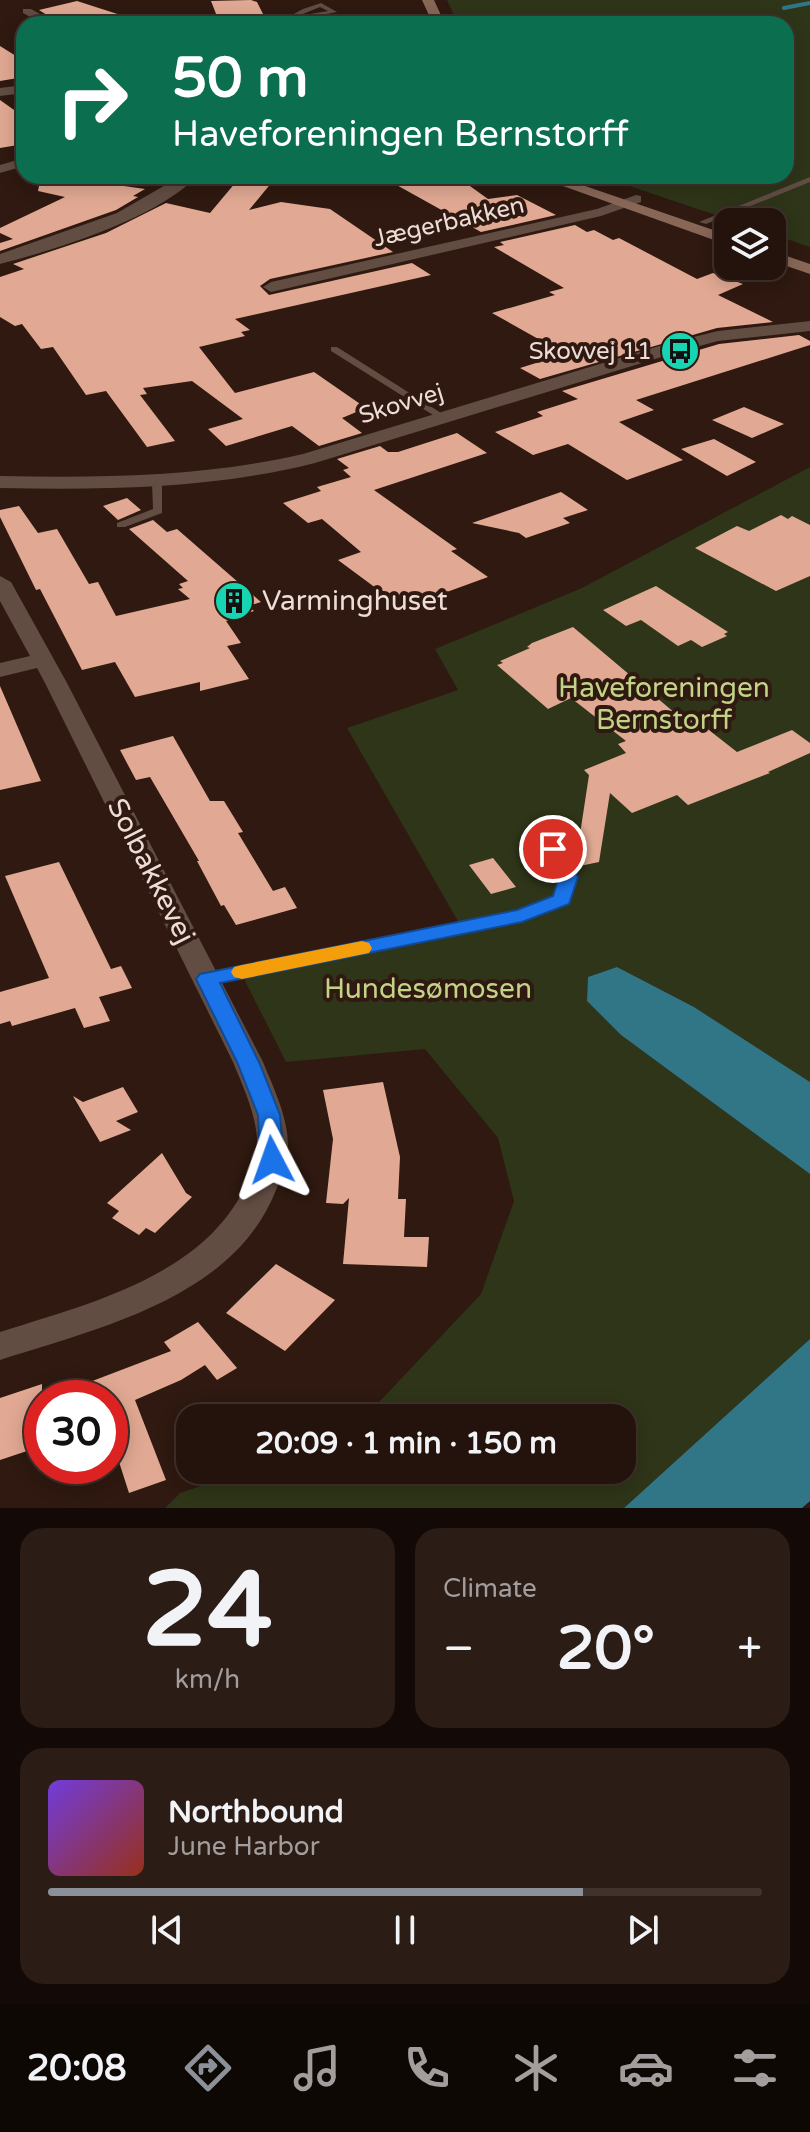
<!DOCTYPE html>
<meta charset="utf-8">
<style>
:root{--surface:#23130c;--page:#2b1c15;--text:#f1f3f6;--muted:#a39e9d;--line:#40322d;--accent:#8c9099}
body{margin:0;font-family:"Varela Round",sans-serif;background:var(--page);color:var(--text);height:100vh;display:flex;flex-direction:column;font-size:30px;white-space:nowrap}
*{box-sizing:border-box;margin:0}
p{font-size:26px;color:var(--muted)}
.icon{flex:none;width:44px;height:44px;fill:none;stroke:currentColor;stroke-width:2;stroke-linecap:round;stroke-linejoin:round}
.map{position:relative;height:1508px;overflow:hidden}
.side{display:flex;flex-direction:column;gap:20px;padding:20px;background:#130a07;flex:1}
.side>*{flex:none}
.hud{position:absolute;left:16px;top:16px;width:778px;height:168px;border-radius:24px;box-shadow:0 4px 20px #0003,0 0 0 2px var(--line);background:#0b6e4f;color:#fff;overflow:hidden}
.buttons{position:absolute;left:714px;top:208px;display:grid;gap:16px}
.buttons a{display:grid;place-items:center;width:72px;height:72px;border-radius:16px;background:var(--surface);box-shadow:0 4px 20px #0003,0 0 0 2px var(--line);font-size:40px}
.speed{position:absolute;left:24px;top:1380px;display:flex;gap:16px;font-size:40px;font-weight:700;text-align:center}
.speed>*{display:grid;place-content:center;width:104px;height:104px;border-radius:50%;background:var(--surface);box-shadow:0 4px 20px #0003,0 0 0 2px var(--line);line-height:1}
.speed .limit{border:12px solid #d22;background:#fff;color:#111}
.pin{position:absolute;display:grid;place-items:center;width:68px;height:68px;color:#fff;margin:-34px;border:4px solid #fff;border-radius:50%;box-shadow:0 2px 8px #0007}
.me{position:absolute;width:88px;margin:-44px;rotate:356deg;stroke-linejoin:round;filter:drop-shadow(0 0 6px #0008)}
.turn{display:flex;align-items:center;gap:28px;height:168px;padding:0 24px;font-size:36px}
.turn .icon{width:104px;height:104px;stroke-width:2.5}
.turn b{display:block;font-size:56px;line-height:68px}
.big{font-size:60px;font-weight:800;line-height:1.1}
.side .card{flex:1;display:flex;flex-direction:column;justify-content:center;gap:12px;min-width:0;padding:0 28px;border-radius:24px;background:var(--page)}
.side .dial{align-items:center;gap:0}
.dial b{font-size:104px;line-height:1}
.song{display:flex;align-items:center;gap:24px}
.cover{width:96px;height:96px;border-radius:12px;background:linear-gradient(135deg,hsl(260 70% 55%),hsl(10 70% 35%))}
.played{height:8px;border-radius:4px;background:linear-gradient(90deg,var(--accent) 75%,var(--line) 75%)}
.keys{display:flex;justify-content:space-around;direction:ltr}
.heat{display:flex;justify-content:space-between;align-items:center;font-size:44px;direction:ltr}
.side .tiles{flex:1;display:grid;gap:20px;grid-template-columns:1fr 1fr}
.card:last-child{grid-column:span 2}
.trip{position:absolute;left:176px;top:1404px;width:460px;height:80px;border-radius:24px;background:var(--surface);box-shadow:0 4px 20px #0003,0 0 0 2px var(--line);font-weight:800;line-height:80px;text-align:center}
.tabs{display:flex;height:128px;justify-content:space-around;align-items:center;background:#0e0805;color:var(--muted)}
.tabs .icon{width:56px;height:56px}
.tabs .on{color:var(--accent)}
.tabs b{font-size:36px;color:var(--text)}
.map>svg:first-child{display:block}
.green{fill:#2e3518}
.water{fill:#317687}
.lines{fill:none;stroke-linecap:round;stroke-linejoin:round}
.stream{stroke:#317687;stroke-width:4}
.building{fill:#e1a993}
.lane{fill:#624d43;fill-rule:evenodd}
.street{fill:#624d43;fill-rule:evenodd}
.secondary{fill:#886757;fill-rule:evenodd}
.route{fill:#1a73e8;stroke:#114b97;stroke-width:2}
.slow{fill:#f59e0b}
.labels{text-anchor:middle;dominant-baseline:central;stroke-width:8;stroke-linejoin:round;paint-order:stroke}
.far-street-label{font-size:24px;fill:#edddd7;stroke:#2f1910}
.far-poi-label{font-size:24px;fill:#edddd7;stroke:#2f1910;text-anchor:end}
.poi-label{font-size:28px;fill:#edddd7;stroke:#2f1910;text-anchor:start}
.park-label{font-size:28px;fill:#c0d386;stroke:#2f1910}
.street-label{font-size:28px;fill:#edddd7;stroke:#2f1910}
</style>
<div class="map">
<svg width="810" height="1508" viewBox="0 0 810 1508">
<rect width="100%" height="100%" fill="#2f1910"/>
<path class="green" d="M447 0H810V247L772 234V222H736L600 176H786V24H458Z
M810 467V1082L694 1007 617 967 588 977 587 1001 621 1035 810 1174V1339L624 1508H165L180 1493 250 1470H622V1418H364L481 1294 514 1201 498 1138 425 1049 286 1062 238 967 459 923 347 728 458 690 435 649 582 588Z"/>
<path class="water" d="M617 967 694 1007 810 1082V1174L621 1035 587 1001 588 977Z
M810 1339V1501L802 1508H624Z"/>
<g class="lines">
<path class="stream" d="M784 8 810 3"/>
</g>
<path class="building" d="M251 0 257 2 268 24H220L211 1Z
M77 1 133 19 132 24H61L39 10Z
M0 46 24 61V77L0 81Z
M0 100 24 117V144L0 148Z
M41 176H54L145 189 133 196 138 197 116 210 0 251V243L13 239 0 233V228L65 197 38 191Z
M241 176H277L249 210 281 202 330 209 393 252 270 279 260 286 269 295 412 263 431 275 235 319 250 330 241 332 245 336 199 347 235 393 314 372 366 408 342 418 362 433 319 446 292 426 226 446 208 429 243 419 192 381 143 388 147 394 140 395 175 441 147 447 106 391 86 395 53 347 41 349 22 324 15 326 0 317V277L24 269 13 264 106 233 166 203 210 213Z
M456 176 488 199 517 195 556 215 481 232 393 183Z
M575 225 587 232 594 230 613 240 619 238 697 279 713 273 743 284 718 295 773 322 717 328 540 379 520 368 565 354 492 313 555 295 549 292 564 288 494 247 504 245 500 242Z
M799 335 810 341V345L636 400 654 410 619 422 683 460 627 480 568 444 533 455 495 432 543 416 537 412 578 399 562 391 719 344Z
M744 407 784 424 752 438 712 420Z
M457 433 487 453 374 490 457 549 451 551 488 577 414 604 403 596 392 600 338 560 361 552 322 519 308 523 283 503 321 491 317 487 351 477 343 470 349 468 337 459 380 446 388 452H398Z
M714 439 756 462 727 476 681 449Z
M561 492 588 510 563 518 570 523 526 538 519 533 472 523Z
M127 498 141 510 118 520 103 506Z
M19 506 38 533 57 529 89 584 98 582 116 616 190 599 178 589 183 588 179 584 188 581 129 529 153 520 167 532 177 529 261 602 248 606 254 611 226 621 241 643 227 646 249 679 200 691V682L135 697 115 662 82 670 40 589 36 590 0 517V510Z
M781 515 788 519 792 516 810 525V576L776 591 695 548 737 526 749 531Z
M656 586 728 632 724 634 727 636 702 647 691 640 678 646 641 620 626 626 603 610Z
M573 627 682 719 691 716 737 752 792 730 810 743V753L768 772 770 773 688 805 677 795 632 813 610 793 599 862 575 867 589 775 584 770 626 753 618 744 626 741 571 698 548 709 497 665 503 663 500 661 530 648 527 647 532 643Z
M0 686 41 781 0 790Z
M173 736 210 801H224L243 832 238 833 273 891 285 887 297 908 236 925 224 905 221 906 197 861H199L150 777 136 780 120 750Z
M493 858 516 887 491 894 469 865Z
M59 862 111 969 121 966 132 988 99 997 110 1021 84 1028 75 1008 12 1026 10 1021 0 1024V992L49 978 5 876Z
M383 1082 400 1157 398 1199H406L404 1237H429L427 1267 343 1264 349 1198 343 1204 326 1203 333 1139 323 1090Z
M123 1087 138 1112 116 1121 131 1130 100 1142 73 1096 83 1102Z
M162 1153 186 1193 192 1197 155 1233 146 1228 139 1235 112 1218 119 1211 107 1203Z
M276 1264 335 1300 285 1351 226 1313Z
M198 1322 237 1368 217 1380 205 1365 181 1380 135 1400 166 1480 129 1493 110 1434V1398L53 1396 171 1351 164 1342Z
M42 1384V1446L0 1460V1398Z"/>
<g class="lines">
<path class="lane" d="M321 3 337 12 275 24 303 9ZM320 7 328 11 298 16Z
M810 177V182L706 224 699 222Z
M331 347H337L449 418 447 420H441L331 351Z
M157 480 162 483V513L125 527H117V523L153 509 152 483Z
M553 845 558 846 575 877 568 900 566 903 527 919 207 984 202 982 200 979 202 976 207 974 519 912 555 897 561 877 547 849Z"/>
<path class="street" d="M23 9H31L58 24H43L23 13Z
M24 85V93L0 96V88Z
M24 158V166L0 173V165Z
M181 176H197C158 218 55 250 0 264V254L117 213Z
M636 195 641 196V202L601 216 271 292 263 287 271 282 597 209Z
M810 321V331L718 341 681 351 315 463C211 489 106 490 0 488V476C102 478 203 477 303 454L669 343 718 331Z
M0 576 11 582 67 683 263 1062C274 1089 289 1119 288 1149 288 1164 281 1177 276 1190 234 1298 99 1328 0 1360V1332C88 1304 209 1275 248 1180 252 1170 257 1161 257 1150 259 1120 244 1089 233 1062L45 683 37 668 0 677V663L30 656 0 601Z"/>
<path class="secondary" d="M422 0H434L445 24H433Z
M535 176H556L728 235V245Z
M772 251 810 264V274L772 261Z"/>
</g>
<path class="route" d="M553 843 559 845 578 877 569 904 522 922 220 983 259 1062 280 1115 284 1160 281 1167 272 1169 264 1167 260 1160 258 1115 237 1062 196 979 200 974 517 910 553 896 559 877 543 849Z"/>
<path class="slow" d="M362 941 369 943 372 948 369 953 242 979 234 977 231 972 234 967 242 965Z"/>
<defs>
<symbol id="bus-disc" viewBox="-11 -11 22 22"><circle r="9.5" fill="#17d5b2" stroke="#2f1910"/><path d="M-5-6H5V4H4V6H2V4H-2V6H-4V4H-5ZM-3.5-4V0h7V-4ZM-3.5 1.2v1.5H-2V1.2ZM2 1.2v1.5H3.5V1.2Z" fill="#111"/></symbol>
<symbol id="building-disc" viewBox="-11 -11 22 22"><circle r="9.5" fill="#17d5b2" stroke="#2f1910"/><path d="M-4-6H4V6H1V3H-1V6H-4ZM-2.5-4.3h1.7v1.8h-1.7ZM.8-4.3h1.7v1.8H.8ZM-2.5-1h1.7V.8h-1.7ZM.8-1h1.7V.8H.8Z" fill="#111"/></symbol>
</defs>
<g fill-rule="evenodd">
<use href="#bus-disc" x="658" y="329" width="44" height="44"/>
<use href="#building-disc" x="212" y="579" width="44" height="44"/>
</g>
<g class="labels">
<g class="far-street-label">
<text transform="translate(449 222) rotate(-13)">Jægerbakken</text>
<text transform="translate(401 404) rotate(-17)">Skovvej</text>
</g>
<g class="far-poi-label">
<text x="652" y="351">Skovvej 11</text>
</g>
<g class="poi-label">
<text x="262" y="601">Varminghuset</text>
</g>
<g class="park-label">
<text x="664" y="688">Haveforeningen<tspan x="664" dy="32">Bernstorff</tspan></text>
<text x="428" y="989">Hundesømosen</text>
</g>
<g class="street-label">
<text transform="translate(151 871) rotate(63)">Solbakkevej</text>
</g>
</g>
</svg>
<div class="buttons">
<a><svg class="icon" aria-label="layers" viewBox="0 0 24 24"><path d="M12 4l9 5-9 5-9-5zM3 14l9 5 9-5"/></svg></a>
</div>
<div class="speed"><div class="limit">30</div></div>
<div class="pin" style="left:553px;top:849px;background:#d93025"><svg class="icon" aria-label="arrive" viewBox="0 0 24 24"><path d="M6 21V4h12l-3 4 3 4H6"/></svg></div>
<svg class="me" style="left:272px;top:1160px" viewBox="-20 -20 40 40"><path d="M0-17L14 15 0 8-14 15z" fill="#1a73e8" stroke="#fff" stroke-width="4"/></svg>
<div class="trip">20:09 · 1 min · 150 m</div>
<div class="hud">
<div class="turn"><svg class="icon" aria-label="right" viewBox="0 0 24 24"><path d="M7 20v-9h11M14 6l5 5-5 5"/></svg><div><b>50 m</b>Haveforeningen Bernstorff</div></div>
</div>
</div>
<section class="side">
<div class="tiles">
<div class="card dial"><b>24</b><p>km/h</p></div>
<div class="card"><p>Climate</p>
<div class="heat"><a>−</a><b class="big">20°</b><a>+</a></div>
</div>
<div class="card">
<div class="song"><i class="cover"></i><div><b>Northbound</b><p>June Harbor</p></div></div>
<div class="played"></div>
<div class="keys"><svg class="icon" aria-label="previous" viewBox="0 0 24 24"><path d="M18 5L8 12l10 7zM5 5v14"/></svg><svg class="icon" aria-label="pause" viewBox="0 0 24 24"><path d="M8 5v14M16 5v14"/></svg><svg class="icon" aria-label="next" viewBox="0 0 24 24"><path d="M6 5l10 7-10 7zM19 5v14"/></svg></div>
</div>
</div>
</section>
<nav class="tabs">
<b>20:08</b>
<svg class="icon on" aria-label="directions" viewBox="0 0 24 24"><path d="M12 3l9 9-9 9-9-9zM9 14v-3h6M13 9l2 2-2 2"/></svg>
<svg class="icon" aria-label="music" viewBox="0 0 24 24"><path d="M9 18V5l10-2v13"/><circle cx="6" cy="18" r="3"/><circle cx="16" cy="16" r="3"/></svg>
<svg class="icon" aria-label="phone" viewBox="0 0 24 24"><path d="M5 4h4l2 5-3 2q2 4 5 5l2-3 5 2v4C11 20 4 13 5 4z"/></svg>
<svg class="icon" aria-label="climate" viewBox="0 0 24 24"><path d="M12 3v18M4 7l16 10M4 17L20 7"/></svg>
<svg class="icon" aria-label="car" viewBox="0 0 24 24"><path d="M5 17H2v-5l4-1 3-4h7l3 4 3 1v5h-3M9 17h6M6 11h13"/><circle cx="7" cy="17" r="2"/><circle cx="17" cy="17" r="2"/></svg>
<svg class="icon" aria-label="filters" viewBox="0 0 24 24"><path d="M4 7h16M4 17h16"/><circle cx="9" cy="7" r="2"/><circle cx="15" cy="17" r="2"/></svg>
</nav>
